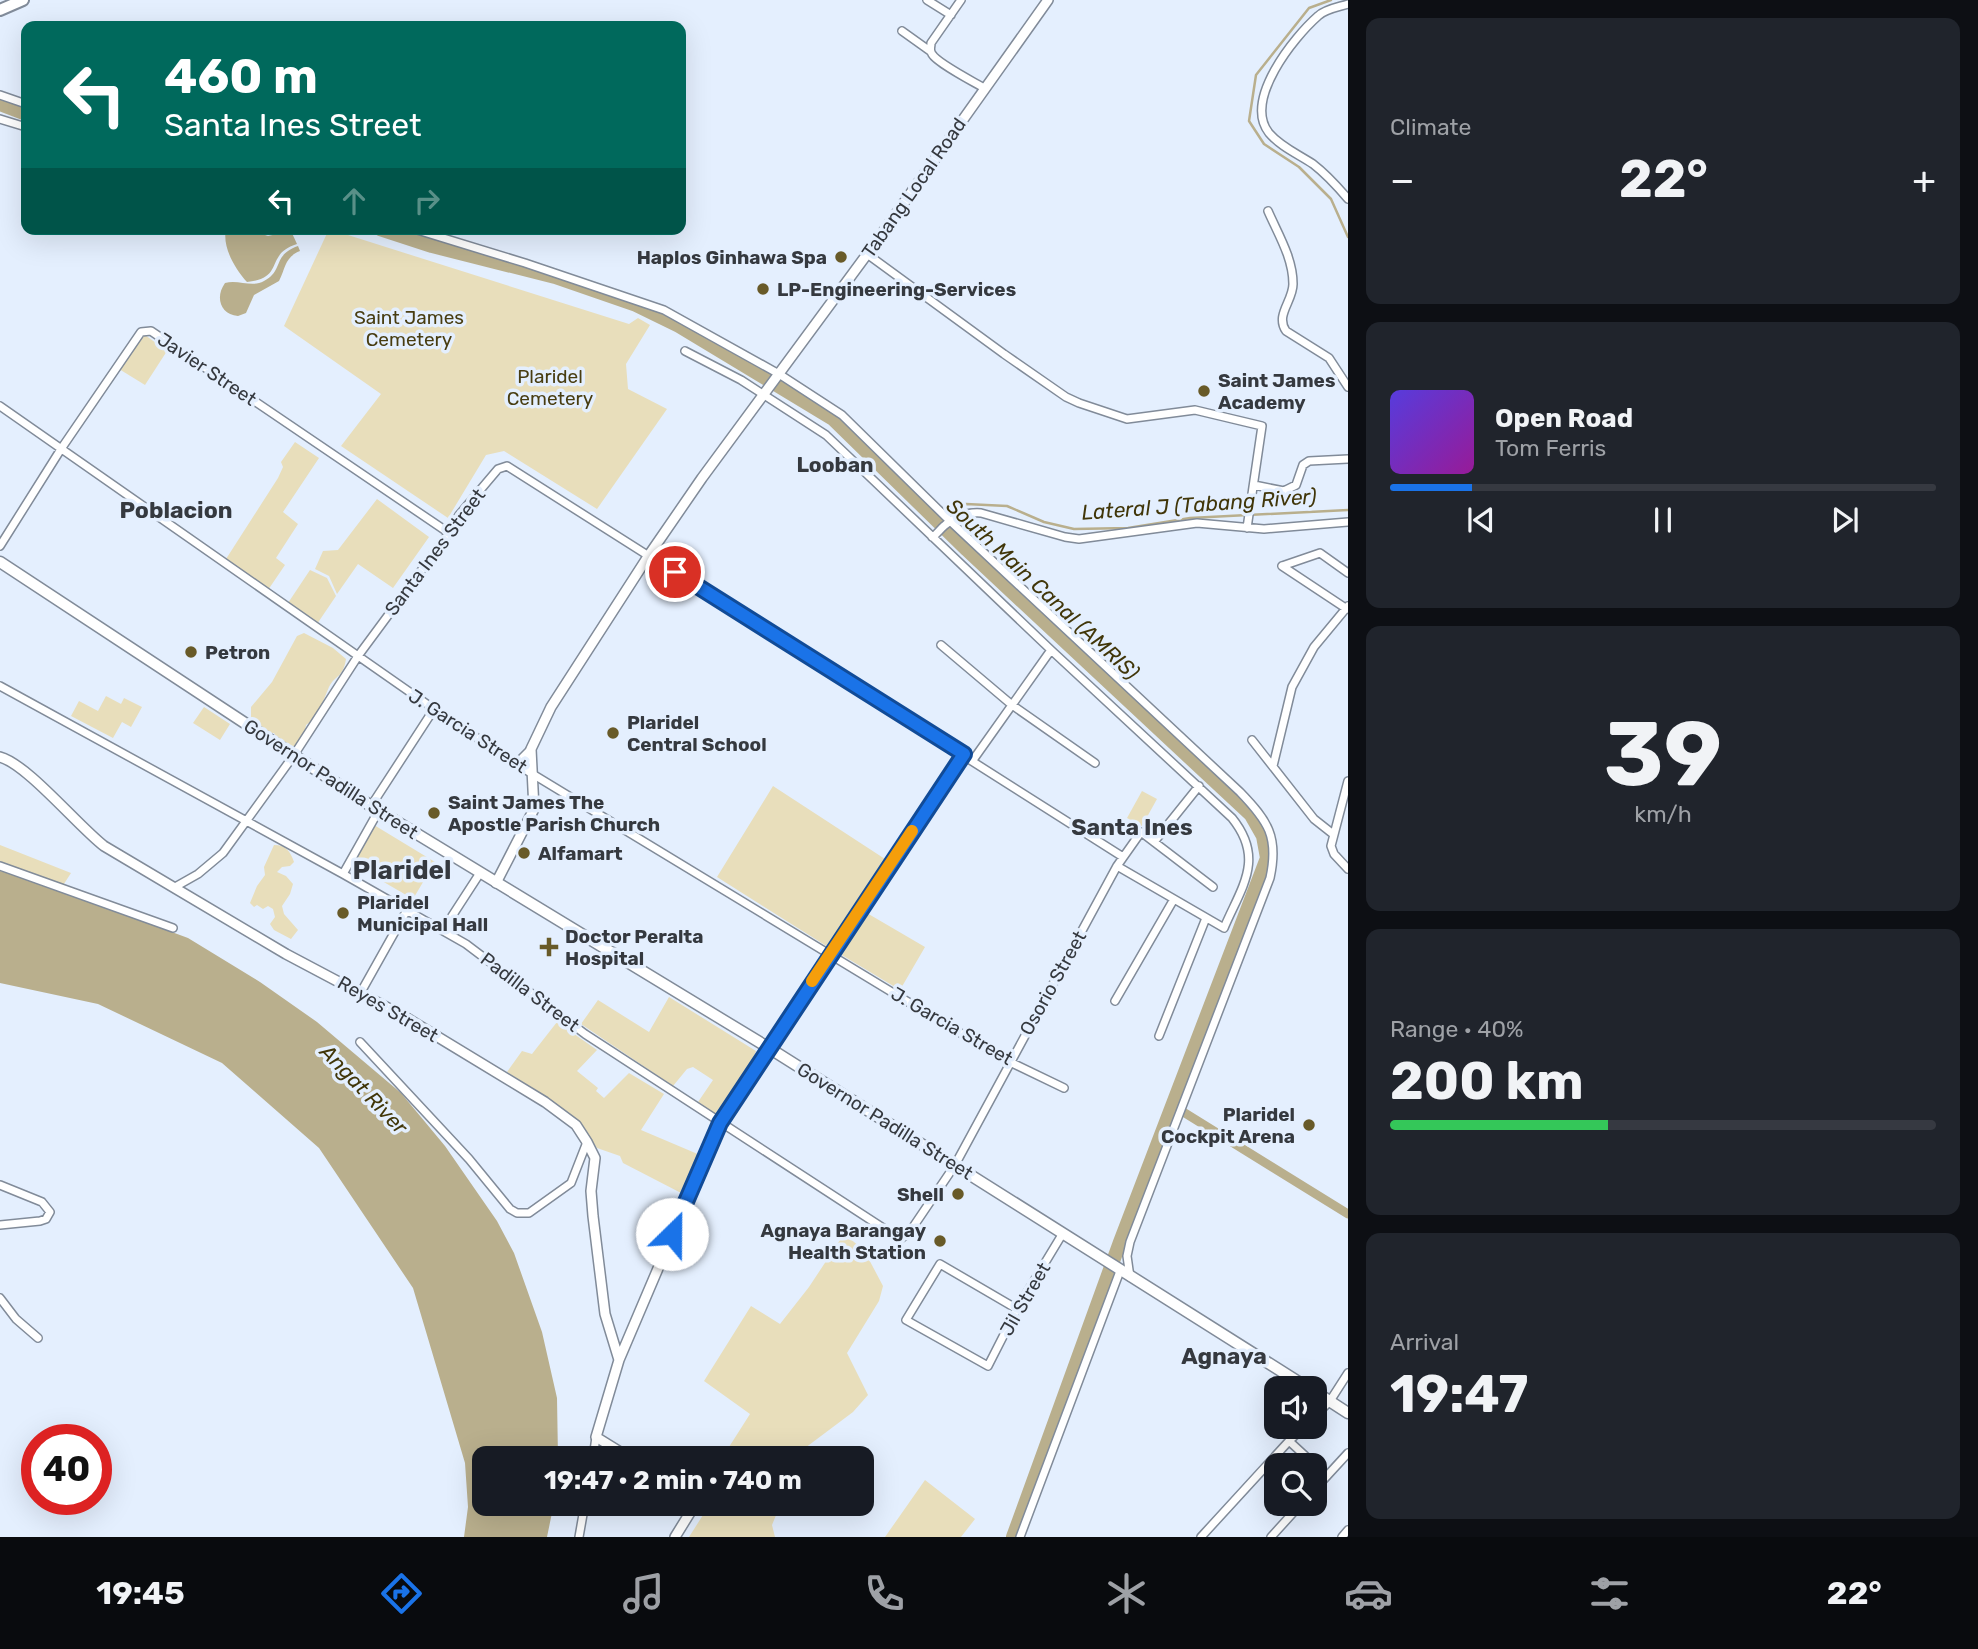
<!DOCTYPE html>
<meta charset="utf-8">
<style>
:root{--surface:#171b24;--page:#20242c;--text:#f1f3f6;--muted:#9ea1a6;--line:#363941;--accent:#1a73e8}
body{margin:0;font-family:Rubik,sans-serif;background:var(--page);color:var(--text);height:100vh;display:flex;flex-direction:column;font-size:26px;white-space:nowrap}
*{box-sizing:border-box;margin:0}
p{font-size:23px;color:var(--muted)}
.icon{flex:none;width:38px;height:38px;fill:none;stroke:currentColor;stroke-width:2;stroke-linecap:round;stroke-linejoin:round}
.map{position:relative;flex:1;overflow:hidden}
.sheet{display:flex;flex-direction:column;gap:18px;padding:18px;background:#0d0f14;width:630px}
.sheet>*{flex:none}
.hud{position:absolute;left:21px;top:21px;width:665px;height:214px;border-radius:14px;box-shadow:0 7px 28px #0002;background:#00695c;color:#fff;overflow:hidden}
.controls{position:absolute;left:1264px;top:1376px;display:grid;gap:14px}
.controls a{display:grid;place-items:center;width:63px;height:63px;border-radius:14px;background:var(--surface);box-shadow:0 7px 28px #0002;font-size:35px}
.speed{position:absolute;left:21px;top:1424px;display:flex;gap:14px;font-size:35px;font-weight:700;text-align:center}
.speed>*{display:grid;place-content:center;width:91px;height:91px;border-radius:50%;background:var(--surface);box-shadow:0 7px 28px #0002;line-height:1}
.speed .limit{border:10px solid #d22;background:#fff;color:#111}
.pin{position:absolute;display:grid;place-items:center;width:60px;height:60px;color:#fff;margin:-30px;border:4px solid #fff;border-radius:50%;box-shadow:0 2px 7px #0007}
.me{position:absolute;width:77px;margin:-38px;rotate:23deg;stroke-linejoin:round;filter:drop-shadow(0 0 5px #0008)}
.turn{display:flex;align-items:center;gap:24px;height:147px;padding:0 28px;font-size:32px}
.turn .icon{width:91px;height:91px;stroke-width:2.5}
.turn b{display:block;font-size:49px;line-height:60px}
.lanes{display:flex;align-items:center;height:66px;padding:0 28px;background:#0003;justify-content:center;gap:35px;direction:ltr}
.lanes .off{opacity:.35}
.big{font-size:52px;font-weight:700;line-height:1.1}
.sheet .card{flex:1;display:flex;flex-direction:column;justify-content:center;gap:10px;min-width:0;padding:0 24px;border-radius:14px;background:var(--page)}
.sheet .dial{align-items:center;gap:0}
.dial b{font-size:91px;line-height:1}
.song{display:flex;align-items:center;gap:21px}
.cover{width:84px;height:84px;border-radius:10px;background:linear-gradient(135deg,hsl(250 70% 55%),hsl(300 70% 35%))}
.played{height:7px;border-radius:4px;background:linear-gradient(90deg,var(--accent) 15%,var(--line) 15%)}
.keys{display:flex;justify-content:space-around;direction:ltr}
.heat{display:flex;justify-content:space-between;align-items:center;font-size:38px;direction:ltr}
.charge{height:10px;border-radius:5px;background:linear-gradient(90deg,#34c759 40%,var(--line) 0)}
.trip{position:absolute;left:472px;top:1446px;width:402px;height:70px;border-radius:14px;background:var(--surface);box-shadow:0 7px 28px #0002;font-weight:700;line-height:70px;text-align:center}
.tab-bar{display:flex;height:112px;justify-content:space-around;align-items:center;background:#090b0e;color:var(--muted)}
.tab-bar .icon{width:49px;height:49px}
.tab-bar .on{color:var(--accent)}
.tab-bar b{font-size:32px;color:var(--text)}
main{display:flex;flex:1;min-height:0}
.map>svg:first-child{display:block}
.green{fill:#e8debb}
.water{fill:#b9af8d}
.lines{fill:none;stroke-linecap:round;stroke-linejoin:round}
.stream{stroke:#b9af8d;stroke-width:2.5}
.canal{stroke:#b9af8d;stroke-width:9}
.river{stroke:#b9af8d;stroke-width:14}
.minor-casing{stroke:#818b99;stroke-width:10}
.tertiary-casing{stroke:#818b99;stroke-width:12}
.secondary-casing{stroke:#818b99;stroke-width:13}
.primary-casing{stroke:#818b99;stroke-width:14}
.minor{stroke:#fff;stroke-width:7}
.tertiary{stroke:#fff;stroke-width:9}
.secondary{stroke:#fff;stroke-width:10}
.primary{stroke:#fff;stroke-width:10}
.route-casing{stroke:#114b97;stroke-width:18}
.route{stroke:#1a73e8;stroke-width:12}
.slow{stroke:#f59e0b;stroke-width:12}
.poi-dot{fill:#685a28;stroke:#e4effe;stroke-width:2.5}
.labels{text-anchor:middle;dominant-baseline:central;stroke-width:7;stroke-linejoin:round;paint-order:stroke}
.street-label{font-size:19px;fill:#35393f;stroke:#e4effe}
.poi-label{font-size:19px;font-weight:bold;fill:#35393f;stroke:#e4effe;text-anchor:start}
.park-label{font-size:19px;fill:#483d11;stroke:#e4effe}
.neighbourhood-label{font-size:21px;font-weight:bold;fill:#35393f;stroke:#e4effe}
.water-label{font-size:21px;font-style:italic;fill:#413609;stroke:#e4effe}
.quarter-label{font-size:23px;font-weight:bold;fill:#35393f;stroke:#e4effe}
.district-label{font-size:26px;font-weight:bold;fill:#35393f;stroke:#e4effe}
</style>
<main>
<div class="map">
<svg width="1348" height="1537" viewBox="0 0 1348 1537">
<rect width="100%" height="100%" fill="#e4effe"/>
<path class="green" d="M329 229 629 324 638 318 650 325 626 364 628 389 667 409 597 509 504 451 486 455 448 518 341 446 381 394 284 326Z
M145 335 167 351 145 385 119 369 141 336Z
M295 442 319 458 283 512 298 524 276 558 285 565 268 590 226 559 278 478 283 467 281 462Z
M377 499 429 537 393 588 358 564 337 594 329 576 315 569 323 551 338 550Z
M310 570 327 578 336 596 317 624 288 603Z
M304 633 333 648 346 659C343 678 335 675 329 687 323 701 318 717 306 725L304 737 298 747C286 745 280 743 274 733H269L251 719V707L272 682 297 636Z
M106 696 121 704 124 698 142 707 131 727 122 722 113 738 71 716 79 701 98 711Z
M204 707 230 724 220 740 193 723Z
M773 786 885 859 828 947 717 877Z
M1142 791 1157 799 1142 826 1127 818Z
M374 825 435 862 413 899 351 863Z
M0 845 71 873 60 890 0 871Z
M274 845C286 845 290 851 294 862L290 866 282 867 277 872 286 876 293 884 290 894 282 906 284 914 298 930 291 939 274 930 270 924 275 917 273 909 268 906 263 909 257 905 254 907 250 903 257 886 265 875 264 867Z
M860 909 925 947 900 990 835 951Z
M669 997 756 1051 753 1059 717 1115 698 1102 713 1080 693 1067 687 1069 673 1086 581 1024 598 1000 649 1032Z
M557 1022 597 1050 577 1071 598 1088 596 1091 604 1098 629 1073 664 1094 641 1130 700 1155 683 1194 623 1163 620 1156 597 1148 579 1121 546 1097 507 1072 522 1051 532 1054Z
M844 1234 864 1250 883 1286 879 1301 847 1353 868 1395 853 1412 805 1448 800 1458H722L750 1414 704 1381 751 1306 780 1324 809 1287Z
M925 1480 975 1519 961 1537H885Z
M691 1503H781L772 1525 775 1537H689L703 1515Z"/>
<path class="water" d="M226 229H260L262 234 268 236 291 231 297 244C264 254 286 278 247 282 235 269 222 247 226 229Z
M298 246 300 251C285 257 286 267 279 281L254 295 246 313 238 316C220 314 215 297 225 283 238 279 252 288 264 281 284 271 272 255 298 246Z
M0 871 34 881 188 938 260 982 317 1022 401 1093 445 1146 497 1221 514 1253 542 1332 557 1398 558 1458H485V1503H554L547 1537H464L468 1507 465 1463 413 1288 319 1148 222 1063 98 1004 0 983Z"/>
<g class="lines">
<path class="stream" d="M1331 0 1309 8 1256 75 1249 121 1264 144 1299 167 1331 199 1348 237
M945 511 966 504 1007 506 1044 522 1074 529 1128 528 1190 518 1348 510"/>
<path class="canal" d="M1172 1105 1348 1214"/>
<path class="river" d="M0 104 26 114
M380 229 432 246 555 277 636 305 679 326 833 419 967 550 1251 815 1263 836 1267 858 1120 1242 1013 1537"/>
<defs>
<path id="minor" d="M927 0 951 15
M961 0 931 43C931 48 929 50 932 54 937 63 974 82 984 88
M1348 4C1339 7 1325 9 1318 16 1294 37 1243 100 1269 133 1281 147 1298 154 1313 164 1326 174 1337 186 1348 199
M902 31 930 51
M0 95 26 104
M0 119 26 127
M1268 211C1278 234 1293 258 1293 284 1293 301 1275 315 1286 331L1329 358 1348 387
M414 229 525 263 664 310 779 374 842 415 951 522 1240 792C1268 821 1279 837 1270 878L1130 1242 1127 1256 1130 1277
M867 254 1004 354 1066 397 1079 403 1127 419 1195 410 1262 426 1247 528
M685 351 741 380 826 435 1051 650 1232 818C1265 859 1242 886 1224 928L1117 866
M0 406 434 709 516 764 923 1011 1010 1062 1064 1088
M1254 485 1284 491 1296 485 1303 465 1309 461 1348 459
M932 537C938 534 939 530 944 526 955 516 967 512 981 513L1065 537 1079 539 1197 523 1264 529 1348 522
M0 546 61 449 141 332 151 331 449 533
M1282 566 1347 609
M1282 566 1320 553 1348 573
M941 645 1012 705 1095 763
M0 686 343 874 466 944 585 1034 900 1239 909 1233 955 1165 1117 866 1141 832 1213 887
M1252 740 1314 819 1333 834
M973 760 1051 650
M516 764 531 749
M1273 766 1292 687 1314 647 1348 606
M1348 781 1331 846 1334 854 1348 869
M371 806 434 709
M1154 842 1199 786
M0 866 173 928
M343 874 379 810
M175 887 198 874 223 853 294 755 358 656 449 533 459 515 498 469 507 466 1123 857
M443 930 480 873
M361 992 407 910
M1115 1001 1174 899
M1159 1036 1206 918
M360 1042 469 1159 510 1209 517 1213H529L571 1183 587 1142
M769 1048 862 905 964 754
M0 1185 42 1202 50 1212 46 1219 40 1221 0 1225
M0 1298 16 1319 38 1338
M1017 1309 940 1264 906 1320 988 1366 1017 1309 1063 1233
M1314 1417 1330 1401 1348 1373
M1289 1441 1305 1426
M593 1458 596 1437
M1314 1490 1348 1453
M579 1537 585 1503
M1020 1537 1120 1271
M1201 1537 1289 1441 1327 1476
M1271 1537 1302 1503
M1342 1537 1348 1530"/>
<path id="tertiary" d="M0 757C27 764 78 826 104 846L286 954 405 1017 545 1102 576 1125 587 1142 595 1158 591 1191 593 1216 605 1314 619 1360
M496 883 534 809 531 749 551 707 649 555 702 478 876 242 1048 0
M630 1458 596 1437 619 1360 720 1123 769 1048
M675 1537 696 1503"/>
<path id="secondary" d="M0 562 371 806 769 1048 1308 1388
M1314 1391 1348 1413"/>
<path id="primary" d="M0 10 23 0"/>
</defs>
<use href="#minor" class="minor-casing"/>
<use href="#tertiary" class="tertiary-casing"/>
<use href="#secondary" class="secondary-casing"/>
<use href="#primary" class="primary-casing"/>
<use href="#minor" class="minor"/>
<use href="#tertiary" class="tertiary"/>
<use href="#secondary" class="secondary"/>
<use href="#primary" class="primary"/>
</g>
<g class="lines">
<defs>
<path id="route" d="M672 1234 720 1123 964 754 675 572"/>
</defs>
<use href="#route" class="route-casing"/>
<use href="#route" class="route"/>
<path class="slow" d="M812 981 912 831"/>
</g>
<g class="poi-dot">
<circle cx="841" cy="257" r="7"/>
<circle cx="763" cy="289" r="7"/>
<circle cx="1204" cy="391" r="7"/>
<circle cx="191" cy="652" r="7"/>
<circle cx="613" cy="733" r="7"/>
<circle cx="434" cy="813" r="7"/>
<circle cx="524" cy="853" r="7"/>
<circle cx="343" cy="913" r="7"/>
<path d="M545.5 936.5h7v7h7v7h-7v7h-7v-7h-7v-7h7z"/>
<circle cx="1309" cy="1125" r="7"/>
<circle cx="958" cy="1194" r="7"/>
<circle cx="940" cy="1241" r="7"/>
</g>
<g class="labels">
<g class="street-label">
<text transform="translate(914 188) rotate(-55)">Tabang Local Road</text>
<text transform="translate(207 369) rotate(34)">Javier Street</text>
<text transform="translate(435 552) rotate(-53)">Santa Ines Street</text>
<text transform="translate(468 731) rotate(33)">J. Garcia Street</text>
<text transform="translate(331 779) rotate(33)">Governor Padilla Street</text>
<text transform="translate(1053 983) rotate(-61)">Osorio Street</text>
<text transform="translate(530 992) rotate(37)">Padilla Street</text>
<text transform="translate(388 1009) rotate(30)">Reyes Street</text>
<text transform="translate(952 1026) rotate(30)">J. Garcia Street</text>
<text transform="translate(885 1121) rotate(32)">Governor Padilla Street</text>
<text transform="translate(1025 1299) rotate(-60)">Jil Street</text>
</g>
<g class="poi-label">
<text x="827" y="257" text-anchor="end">Haplos Ginhawa Spa</text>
<text x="777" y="289">LP-Engineering-Services</text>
<text x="1218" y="380">Saint James<tspan x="1218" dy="22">Academy</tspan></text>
<text x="205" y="652">Petron</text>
<text x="627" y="722">Plaridel<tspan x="627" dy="22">Central School</tspan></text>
<text x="448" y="802">Saint James The<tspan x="448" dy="22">Apostle Parish Church</tspan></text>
<text x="538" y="853">Alfamart</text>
<text x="357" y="902">Plaridel<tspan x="357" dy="22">Municipal Hall</tspan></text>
<text x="565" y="936">Doctor Peralta<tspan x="565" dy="22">Hospital</tspan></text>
<text x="1295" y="1114" text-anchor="end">Plaridel<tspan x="1295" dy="22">Cockpit Arena</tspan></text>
<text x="944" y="1194" text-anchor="end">Shell</text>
<text x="926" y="1230" text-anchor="end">Agnaya Barangay<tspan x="926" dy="22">Health Station</tspan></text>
</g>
<g class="park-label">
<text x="409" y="317">Saint James<tspan x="409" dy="22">Cemetery</tspan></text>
<text x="550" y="376">Plaridel<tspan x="550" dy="22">Cemetery</tspan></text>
</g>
<g class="neighbourhood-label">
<text x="835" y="464">Looban</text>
</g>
<g class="water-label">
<text transform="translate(1199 504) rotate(-4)">Lateral J (Tabang River)</text>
<text transform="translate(1043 589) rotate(43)">South Main Canal (AMRIS)</text>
<text transform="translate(364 1089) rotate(46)">Angat River</text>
</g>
<g class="quarter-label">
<text x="176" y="510">Poblacion</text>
<text x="1132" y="827">Santa Ines</text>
<text x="1224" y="1356">Agnaya</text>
</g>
<g class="district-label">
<text x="402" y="870">Plaridel</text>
</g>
</g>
</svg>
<div class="controls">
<a><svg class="icon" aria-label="sound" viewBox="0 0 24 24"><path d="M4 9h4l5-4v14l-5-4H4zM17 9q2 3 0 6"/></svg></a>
<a><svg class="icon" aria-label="search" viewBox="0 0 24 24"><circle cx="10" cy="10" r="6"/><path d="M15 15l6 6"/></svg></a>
</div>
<div class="speed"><div class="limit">40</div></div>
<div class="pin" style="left:675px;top:572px;background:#d93025"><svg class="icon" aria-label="arrive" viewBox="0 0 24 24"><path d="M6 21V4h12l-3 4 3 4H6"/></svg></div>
<svg class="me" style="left:672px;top:1234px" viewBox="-20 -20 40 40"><circle r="19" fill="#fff"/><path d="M0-13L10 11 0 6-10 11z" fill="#1a73e8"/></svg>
<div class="trip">19:47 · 2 min · 740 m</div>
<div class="hud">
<div class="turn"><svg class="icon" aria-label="left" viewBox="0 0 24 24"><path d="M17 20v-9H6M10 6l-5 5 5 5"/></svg><div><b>460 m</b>Santa Ines Street</div></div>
<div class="lanes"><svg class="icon" aria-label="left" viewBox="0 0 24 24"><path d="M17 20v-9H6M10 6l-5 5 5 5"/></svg><svg class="icon off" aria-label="ahead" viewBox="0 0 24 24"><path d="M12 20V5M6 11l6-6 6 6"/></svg><svg class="icon off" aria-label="right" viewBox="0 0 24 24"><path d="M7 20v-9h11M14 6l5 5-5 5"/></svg></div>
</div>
</div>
<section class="sheet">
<div class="card"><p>Climate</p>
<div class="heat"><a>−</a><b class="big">22°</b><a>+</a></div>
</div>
<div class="card">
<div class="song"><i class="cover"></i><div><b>Open Road</b><p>Tom Ferris</p></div></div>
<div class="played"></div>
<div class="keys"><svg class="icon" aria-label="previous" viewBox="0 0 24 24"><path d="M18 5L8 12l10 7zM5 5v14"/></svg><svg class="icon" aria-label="pause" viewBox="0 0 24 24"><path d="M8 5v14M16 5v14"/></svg><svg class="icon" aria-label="next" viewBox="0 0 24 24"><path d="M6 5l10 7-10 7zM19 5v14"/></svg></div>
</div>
<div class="card dial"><b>39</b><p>km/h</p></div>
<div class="card"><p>Range · 40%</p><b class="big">200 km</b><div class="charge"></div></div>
<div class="card"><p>Arrival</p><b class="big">19:47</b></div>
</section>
</main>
<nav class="tab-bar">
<b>19:45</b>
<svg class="icon on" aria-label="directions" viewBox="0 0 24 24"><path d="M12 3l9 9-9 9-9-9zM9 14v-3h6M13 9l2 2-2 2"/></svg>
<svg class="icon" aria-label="music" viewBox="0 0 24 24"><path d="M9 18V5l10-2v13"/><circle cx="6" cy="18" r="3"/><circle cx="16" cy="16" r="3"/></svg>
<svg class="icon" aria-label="phone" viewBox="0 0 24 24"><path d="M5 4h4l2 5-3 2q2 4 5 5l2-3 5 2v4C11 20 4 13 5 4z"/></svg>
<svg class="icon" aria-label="climate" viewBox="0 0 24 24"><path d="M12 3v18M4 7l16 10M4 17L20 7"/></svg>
<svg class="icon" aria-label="car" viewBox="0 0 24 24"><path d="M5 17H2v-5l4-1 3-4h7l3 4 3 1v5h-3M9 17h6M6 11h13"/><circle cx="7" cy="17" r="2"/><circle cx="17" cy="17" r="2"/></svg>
<svg class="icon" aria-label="filters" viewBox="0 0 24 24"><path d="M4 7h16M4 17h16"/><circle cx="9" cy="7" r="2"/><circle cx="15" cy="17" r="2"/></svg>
<b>22°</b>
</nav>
